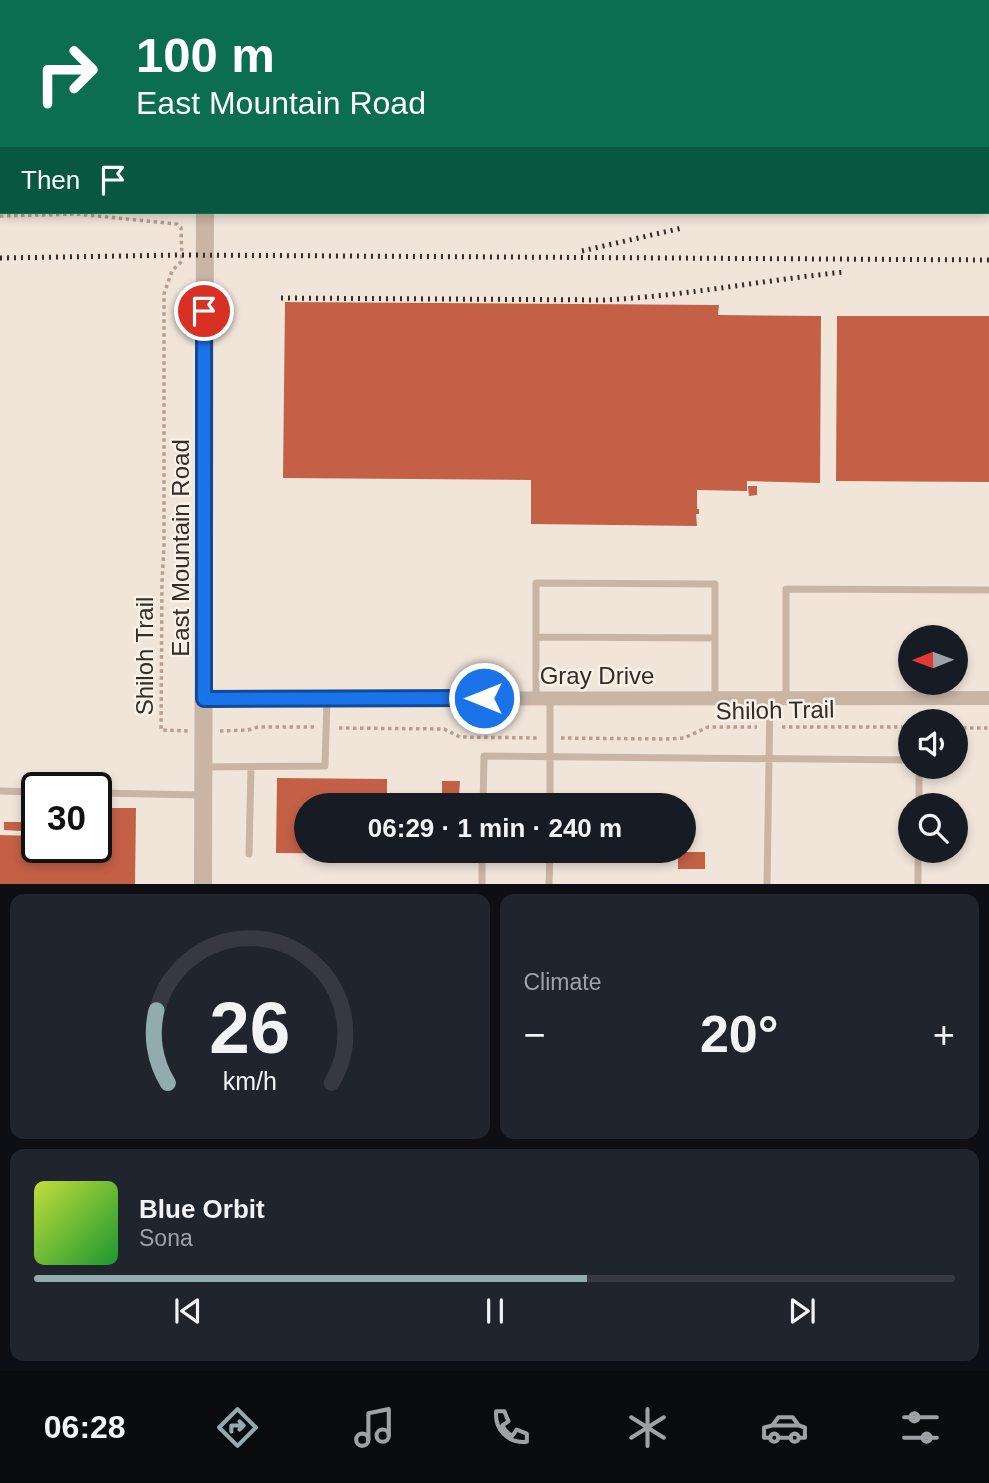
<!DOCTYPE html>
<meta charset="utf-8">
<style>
:root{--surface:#171b24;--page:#20242c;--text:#f1f3f6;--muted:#9ea1a6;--line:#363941;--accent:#92abae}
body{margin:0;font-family:Arial,sans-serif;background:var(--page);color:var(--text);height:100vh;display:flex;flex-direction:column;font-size:26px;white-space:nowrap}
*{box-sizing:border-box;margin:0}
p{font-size:23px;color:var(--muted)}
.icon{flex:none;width:38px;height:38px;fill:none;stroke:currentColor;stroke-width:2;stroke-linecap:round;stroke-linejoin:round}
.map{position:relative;height:884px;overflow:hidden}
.sheet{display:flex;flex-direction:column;gap:10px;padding:10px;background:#0d0f14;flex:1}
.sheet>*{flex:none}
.banner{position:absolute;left:0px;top:0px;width:990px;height:214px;box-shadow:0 4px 10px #0003;background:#0b6e4f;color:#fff;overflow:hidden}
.needle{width:46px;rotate:269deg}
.controls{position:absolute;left:898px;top:625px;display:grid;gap:14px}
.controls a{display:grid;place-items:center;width:70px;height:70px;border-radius:50%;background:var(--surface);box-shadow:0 4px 10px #0003;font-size:35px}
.speed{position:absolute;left:21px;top:772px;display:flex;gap:14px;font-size:35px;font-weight:700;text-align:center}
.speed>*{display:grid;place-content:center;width:91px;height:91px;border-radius:50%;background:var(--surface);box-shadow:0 4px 10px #0003;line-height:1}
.speed .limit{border:4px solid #111;border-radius:10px;background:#fff;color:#111}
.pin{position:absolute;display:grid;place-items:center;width:60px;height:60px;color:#fff;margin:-30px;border:4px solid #fff;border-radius:50%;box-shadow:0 2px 7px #0007}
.me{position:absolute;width:77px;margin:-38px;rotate:270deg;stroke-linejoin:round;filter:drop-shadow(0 0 5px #0008)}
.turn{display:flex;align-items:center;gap:24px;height:147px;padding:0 21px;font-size:32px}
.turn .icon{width:91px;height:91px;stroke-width:2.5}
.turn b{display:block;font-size:49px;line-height:60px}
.then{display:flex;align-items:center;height:66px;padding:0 21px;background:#0003;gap:14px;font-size:26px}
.big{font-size:52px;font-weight:800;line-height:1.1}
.sheet .card{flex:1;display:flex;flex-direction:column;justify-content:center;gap:10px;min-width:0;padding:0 24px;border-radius:14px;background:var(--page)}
.sheet .dial{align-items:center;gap:0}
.dial svg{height:182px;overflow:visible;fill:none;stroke:var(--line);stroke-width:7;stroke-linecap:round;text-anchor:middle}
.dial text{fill:var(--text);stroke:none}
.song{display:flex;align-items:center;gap:21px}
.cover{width:84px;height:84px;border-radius:10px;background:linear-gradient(135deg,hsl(70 70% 55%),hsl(130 70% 35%))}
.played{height:7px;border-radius:4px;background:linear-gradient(90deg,var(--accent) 60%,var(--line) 60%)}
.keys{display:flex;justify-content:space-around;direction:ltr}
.heat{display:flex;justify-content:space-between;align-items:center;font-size:38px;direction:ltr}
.sheet .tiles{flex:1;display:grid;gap:10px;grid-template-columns:1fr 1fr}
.card:last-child{grid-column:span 2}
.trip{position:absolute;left:294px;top:793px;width:402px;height:70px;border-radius:35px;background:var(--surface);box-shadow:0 4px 10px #0003;font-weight:800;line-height:70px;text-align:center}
.tabs{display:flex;height:112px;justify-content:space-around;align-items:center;background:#090b0e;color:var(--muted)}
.tabs .icon{width:49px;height:49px}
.tabs .on{color:var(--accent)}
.tabs b{font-size:32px;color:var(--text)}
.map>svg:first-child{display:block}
.building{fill:#c36046}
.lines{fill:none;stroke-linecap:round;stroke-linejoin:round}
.path{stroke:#b49f91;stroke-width:3.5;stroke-dasharray:3.5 3.5;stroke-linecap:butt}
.service{stroke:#c9b5a6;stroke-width:7}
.minor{stroke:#c9b5a6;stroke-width:14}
.tertiary{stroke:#c9b5a6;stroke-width:18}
.rail{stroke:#352b27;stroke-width:5;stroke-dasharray:2 5;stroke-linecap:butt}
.route-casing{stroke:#114b97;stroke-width:18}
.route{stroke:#1a73e8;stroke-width:12}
.labels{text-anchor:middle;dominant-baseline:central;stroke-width:5;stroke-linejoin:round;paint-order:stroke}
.street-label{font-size:24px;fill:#352b27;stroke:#f9f0e6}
</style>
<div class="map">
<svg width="989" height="885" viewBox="0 0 989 885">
<rect width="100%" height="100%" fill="#f1e5da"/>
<path class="building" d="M285 302 719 305 718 315 821 316 820 483 747 481V491L697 490V509H699V514H696L697 526 531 524V480L283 478Z
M837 316H989V482L836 481Z
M748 486H757V495L749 496Z
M277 778 387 779V805H306V850H387V854L276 853Z
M442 781H460L459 796H442Z
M104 808H136L135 885H0V835L37 836V847H96V837H103Z
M4 822H21V831L4 830Z
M678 852H705V869H678Z"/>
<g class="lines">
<path class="path" d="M0 216 77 214 177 224 181 228 182 261 172 271 164 294V547L162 581 161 730 188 731
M782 727H910
M339 728 444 729 460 737 539 738
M956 728H989
M220 731 248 730 258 727H314
M561 738 667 739 684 738 708 727H757"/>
<path class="service" d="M12 0 13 2
M536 637 715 638
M536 698V583L715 584V698
M786 698V589L989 590
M204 767 325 766 327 699
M0 791 37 792
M96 793 202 795
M483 805 484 756 910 760
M550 805V699
M919 805V766
M249 854 251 767
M482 885V850
M549 885 550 850
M767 885 770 699
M918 885V850"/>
<path class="minor" d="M204 699 989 698"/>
<path class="tertiary" d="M206 2V0
M203 885 205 212"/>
<path class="rail" d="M582 251 682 228
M0 258 182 255 989 260
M281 298 604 300C685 296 764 280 845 272"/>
</g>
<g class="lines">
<defs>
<path id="route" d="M204 311V699L484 698"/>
</defs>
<use href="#route" class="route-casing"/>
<use href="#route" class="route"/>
</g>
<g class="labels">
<g class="street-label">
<text transform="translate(180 548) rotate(-90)">East Mountain Road</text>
<text transform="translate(144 656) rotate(-90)">Shiloh Trail</text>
<text x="597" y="675">Gray Drive</text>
<text transform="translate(775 710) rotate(-1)">Shiloh Trail</text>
</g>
</g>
</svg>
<div class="controls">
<a><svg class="needle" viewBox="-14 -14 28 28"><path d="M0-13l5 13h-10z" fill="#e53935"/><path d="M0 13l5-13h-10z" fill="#9ea1a6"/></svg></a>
<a><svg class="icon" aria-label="sound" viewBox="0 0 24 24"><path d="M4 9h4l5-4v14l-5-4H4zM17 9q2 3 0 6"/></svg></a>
<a><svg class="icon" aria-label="search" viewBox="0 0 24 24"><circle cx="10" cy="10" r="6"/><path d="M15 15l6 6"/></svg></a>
</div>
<div class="speed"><div class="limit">30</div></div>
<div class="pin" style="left:204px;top:311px;background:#d93025"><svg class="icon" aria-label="arrive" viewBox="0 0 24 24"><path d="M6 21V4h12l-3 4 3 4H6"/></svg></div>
<svg class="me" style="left:484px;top:698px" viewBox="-20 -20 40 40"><circle r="17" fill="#1a73e8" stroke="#fff" stroke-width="3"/><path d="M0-11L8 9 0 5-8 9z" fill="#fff"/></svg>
<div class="trip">06:29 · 1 min · 240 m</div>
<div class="banner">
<div class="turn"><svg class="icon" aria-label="right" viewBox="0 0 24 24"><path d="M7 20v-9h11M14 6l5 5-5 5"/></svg><div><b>100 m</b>East Mountain Road</div></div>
<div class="then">Then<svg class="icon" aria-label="arrive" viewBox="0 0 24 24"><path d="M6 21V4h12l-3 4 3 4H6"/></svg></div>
</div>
</div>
<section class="sheet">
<div class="tiles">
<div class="card dial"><svg viewBox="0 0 100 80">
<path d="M14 69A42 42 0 1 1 86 69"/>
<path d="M14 69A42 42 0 0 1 9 37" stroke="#92abae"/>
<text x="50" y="56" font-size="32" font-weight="700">26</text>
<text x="50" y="72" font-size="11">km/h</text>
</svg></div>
<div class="card"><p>Climate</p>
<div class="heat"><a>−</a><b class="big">20°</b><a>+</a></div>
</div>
<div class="card">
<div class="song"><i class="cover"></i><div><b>Blue Orbit</b><p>Sona</p></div></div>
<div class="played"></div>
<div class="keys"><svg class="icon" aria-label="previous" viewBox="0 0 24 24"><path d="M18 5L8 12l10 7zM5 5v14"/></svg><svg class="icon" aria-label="pause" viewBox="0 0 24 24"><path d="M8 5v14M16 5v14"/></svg><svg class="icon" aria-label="next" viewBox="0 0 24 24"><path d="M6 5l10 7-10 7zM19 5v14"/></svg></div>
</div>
</div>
</section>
<nav class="tabs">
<b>06:28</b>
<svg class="icon on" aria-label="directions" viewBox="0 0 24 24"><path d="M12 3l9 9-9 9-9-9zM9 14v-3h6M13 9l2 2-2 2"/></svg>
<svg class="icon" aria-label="music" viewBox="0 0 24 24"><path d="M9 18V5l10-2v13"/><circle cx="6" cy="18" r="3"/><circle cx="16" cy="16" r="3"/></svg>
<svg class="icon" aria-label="phone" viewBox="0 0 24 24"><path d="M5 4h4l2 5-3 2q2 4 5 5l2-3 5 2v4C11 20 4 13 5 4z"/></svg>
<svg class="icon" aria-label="climate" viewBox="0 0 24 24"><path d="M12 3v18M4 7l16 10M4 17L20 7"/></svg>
<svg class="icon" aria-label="car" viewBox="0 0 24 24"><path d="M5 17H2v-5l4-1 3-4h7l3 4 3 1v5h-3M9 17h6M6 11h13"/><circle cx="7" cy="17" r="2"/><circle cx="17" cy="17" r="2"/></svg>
<svg class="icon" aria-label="filters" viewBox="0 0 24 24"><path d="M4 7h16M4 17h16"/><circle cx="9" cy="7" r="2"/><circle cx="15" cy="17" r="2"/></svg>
</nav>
